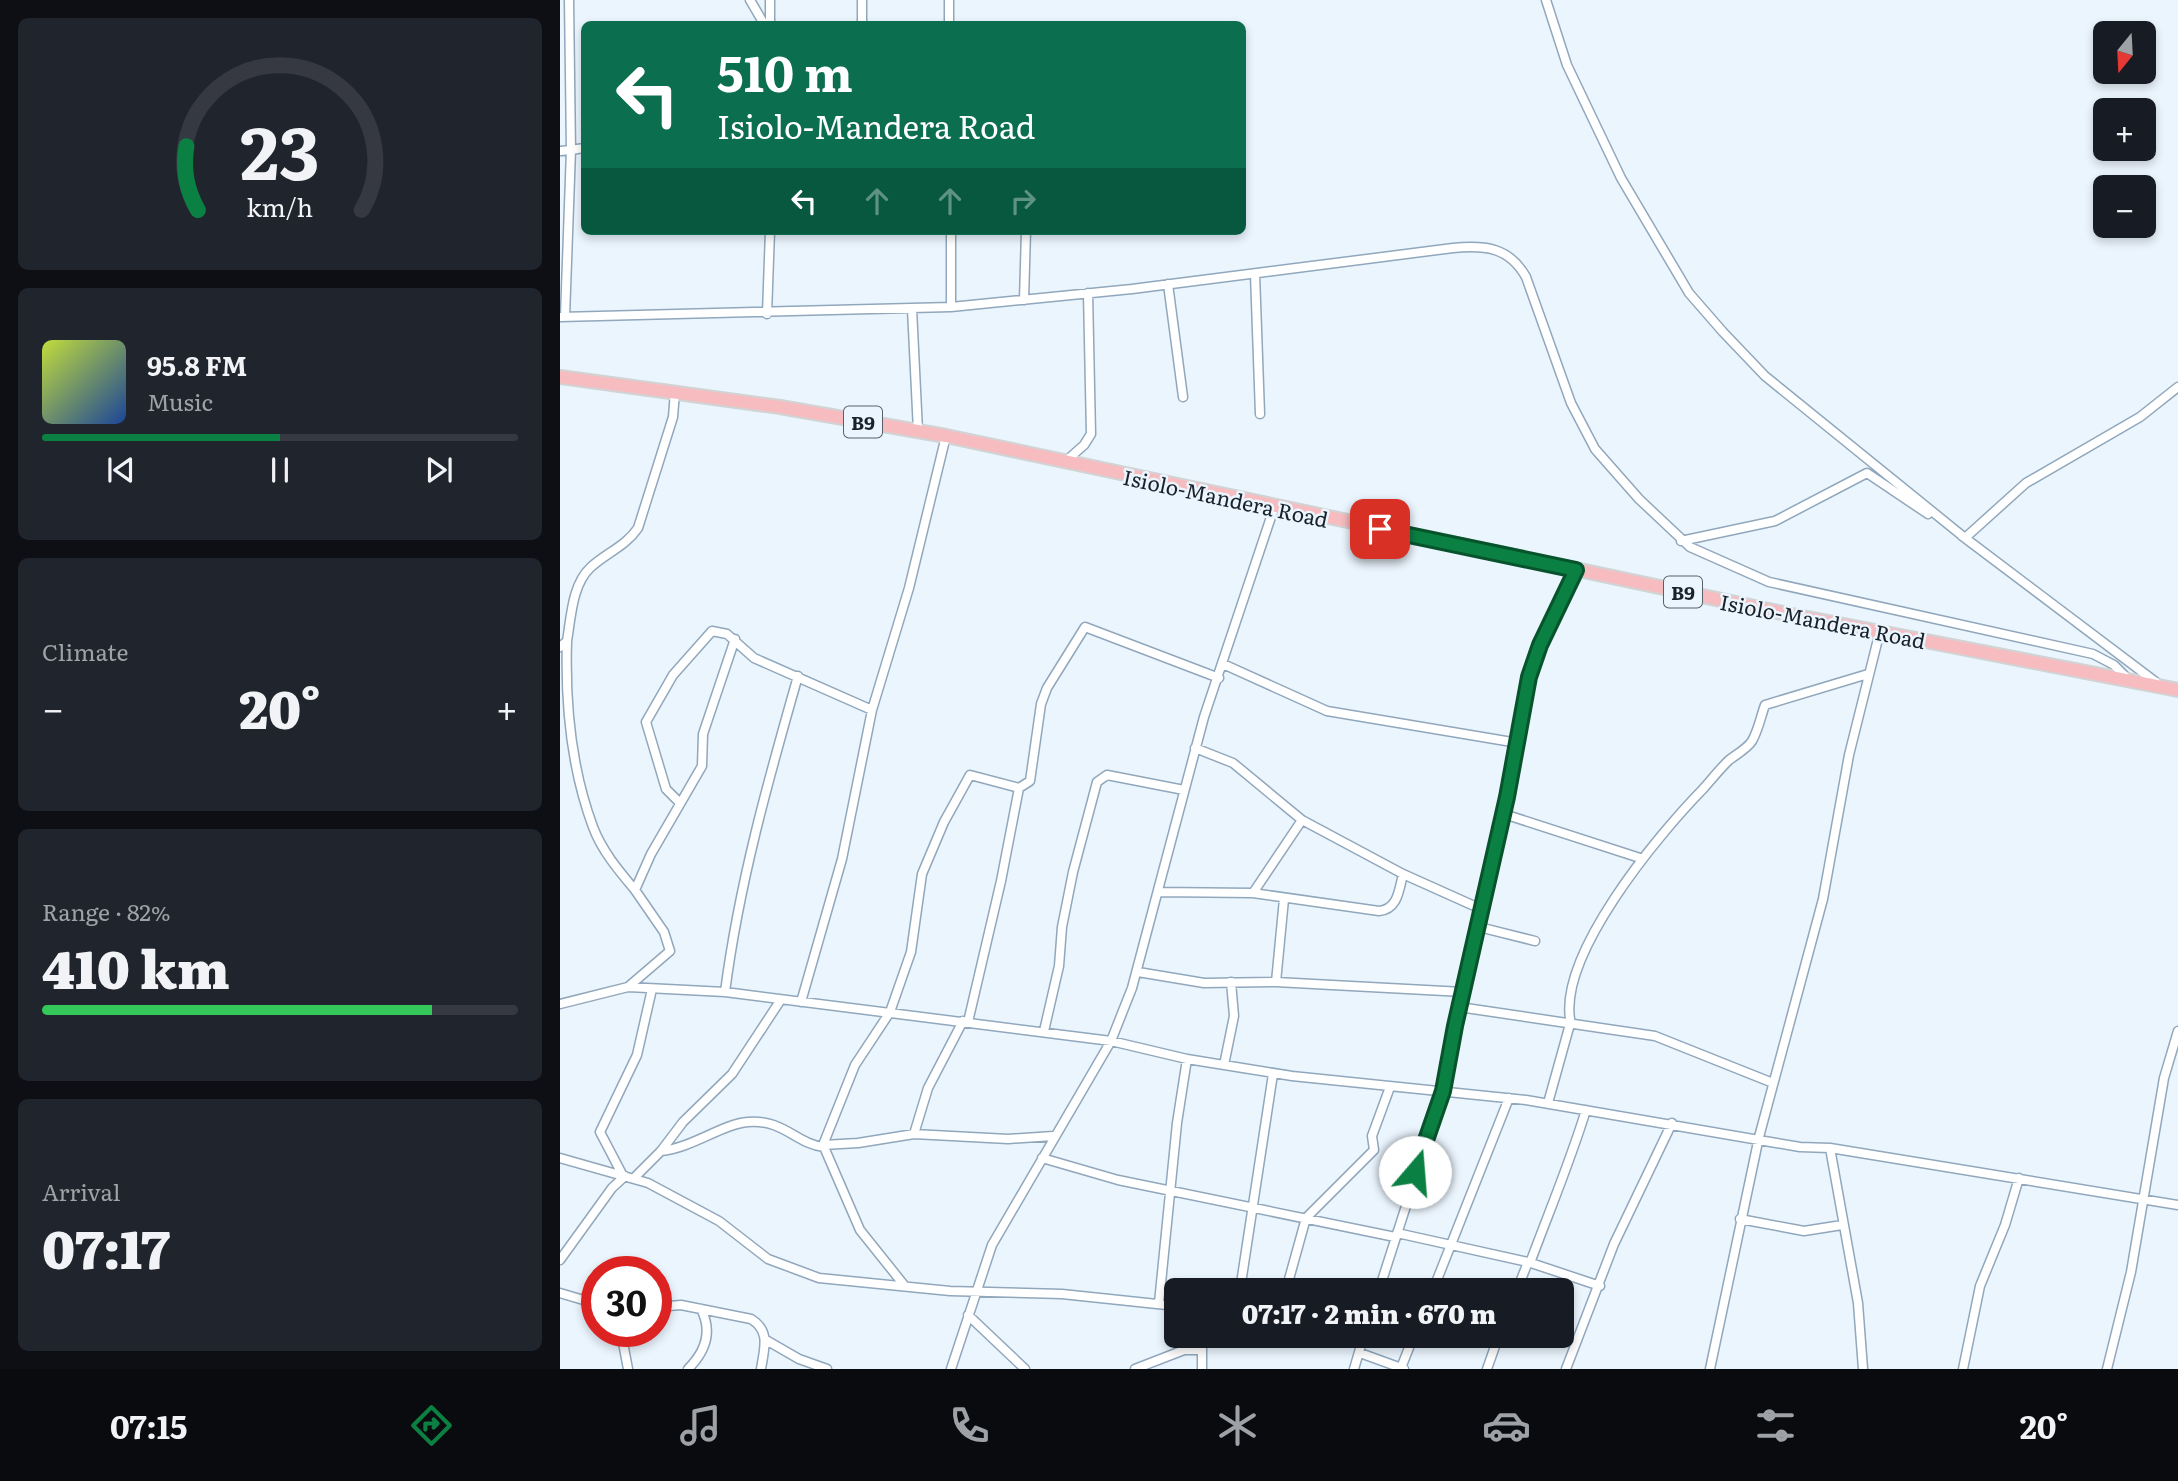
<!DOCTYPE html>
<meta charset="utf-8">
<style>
:root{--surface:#171b24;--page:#20242c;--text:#f1f3f6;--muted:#9ea1a6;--line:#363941;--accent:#0b8043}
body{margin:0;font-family:Literata,serif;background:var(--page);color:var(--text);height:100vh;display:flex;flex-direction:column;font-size:26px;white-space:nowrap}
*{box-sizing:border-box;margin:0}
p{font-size:23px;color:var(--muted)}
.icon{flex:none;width:38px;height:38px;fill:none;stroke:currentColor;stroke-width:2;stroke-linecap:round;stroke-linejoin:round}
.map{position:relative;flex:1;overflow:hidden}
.sheet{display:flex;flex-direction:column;gap:18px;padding:18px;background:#0d0f14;width:560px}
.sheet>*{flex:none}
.banner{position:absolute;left:21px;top:21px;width:665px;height:214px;border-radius:10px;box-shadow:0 4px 10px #0003;background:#0b6e4f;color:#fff;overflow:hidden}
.needle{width:46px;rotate:198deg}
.fabs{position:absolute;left:1533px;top:21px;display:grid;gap:14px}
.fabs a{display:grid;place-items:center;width:63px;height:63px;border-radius:10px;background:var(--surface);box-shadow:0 4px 10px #0003;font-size:35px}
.speed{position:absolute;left:21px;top:1256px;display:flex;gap:14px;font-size:35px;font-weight:700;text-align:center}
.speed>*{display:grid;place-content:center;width:91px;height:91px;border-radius:50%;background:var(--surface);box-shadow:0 4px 10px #0003;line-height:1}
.speed .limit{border:10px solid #d22;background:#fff;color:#111}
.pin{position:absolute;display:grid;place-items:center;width:60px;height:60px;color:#fff;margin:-30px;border-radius:14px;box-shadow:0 4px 10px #0006}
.me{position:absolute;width:77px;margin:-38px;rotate:18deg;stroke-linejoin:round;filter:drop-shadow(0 0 5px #0008)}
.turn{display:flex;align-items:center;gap:24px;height:147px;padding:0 21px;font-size:32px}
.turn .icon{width:91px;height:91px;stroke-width:2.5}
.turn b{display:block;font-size:49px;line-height:60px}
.lanes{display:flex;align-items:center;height:66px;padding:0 21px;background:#0003;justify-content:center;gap:35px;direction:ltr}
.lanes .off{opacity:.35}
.big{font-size:52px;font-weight:800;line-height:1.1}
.sheet .card{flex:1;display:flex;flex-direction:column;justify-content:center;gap:10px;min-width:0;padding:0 24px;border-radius:10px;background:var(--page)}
.sheet .dial{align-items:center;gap:0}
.dial svg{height:182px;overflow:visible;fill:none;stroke:var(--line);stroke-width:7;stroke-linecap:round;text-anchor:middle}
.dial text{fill:var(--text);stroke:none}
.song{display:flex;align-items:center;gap:21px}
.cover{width:84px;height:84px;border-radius:10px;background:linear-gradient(135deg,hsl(70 70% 55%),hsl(220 70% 35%))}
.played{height:7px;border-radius:4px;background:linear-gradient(90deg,var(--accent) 50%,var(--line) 50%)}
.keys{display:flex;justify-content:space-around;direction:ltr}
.heat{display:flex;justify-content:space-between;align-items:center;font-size:38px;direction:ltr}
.charge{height:10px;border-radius:5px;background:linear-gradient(90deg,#34c759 82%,var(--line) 0)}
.trip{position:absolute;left:604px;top:1278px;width:410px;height:70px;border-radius:10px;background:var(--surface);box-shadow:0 4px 10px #0003;font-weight:800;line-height:70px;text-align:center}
.menu{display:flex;height:112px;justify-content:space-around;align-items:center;background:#090b0e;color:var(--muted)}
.menu .icon{width:49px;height:49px}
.menu .on{color:var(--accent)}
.menu b{font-size:32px;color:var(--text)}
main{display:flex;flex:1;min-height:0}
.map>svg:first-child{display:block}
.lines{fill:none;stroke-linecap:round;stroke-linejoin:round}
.minor-casing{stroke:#90a7bc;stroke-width:11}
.trunk-casing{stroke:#d1d3d4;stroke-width:16}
.minor{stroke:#fff;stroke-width:8}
.trunk{stroke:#f7bcc0;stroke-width:12}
.route-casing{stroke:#07532c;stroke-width:18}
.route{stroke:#0b8043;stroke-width:12}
.labels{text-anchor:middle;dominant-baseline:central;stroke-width:5;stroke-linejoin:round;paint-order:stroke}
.shield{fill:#ebf5fe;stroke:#58616a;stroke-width:2}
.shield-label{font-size:19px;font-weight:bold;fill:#19222a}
.street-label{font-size:21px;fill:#19222a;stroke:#ebf5fe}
</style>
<main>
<section class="sheet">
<div class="card dial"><svg viewBox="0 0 100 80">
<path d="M14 69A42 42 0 1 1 86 69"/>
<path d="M14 69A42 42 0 0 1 9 41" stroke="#0b8043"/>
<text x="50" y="56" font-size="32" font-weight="700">23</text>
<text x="50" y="72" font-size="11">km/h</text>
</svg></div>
<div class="card">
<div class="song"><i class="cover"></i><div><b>95.8 FM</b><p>Music</p></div></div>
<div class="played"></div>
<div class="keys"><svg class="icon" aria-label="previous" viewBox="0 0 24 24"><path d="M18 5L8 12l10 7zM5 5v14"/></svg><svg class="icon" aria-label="pause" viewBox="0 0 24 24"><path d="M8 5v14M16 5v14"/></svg><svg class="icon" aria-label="next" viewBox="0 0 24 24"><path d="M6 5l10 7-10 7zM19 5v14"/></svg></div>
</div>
<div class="card"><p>Climate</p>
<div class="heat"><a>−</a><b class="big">20°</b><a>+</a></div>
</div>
<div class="card"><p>Range · 82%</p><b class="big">410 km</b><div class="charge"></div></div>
<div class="card"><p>Arrival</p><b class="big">07:17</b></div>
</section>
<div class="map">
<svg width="1618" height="1369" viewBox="0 0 1618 1369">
<rect width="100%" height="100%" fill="#ebf5fe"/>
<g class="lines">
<defs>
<path id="minor" d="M190 0 204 24
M986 0 1007 65 1061 178 1129 293 1163 332 1205 376 1405 538 1597 683
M210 24V0
M302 24V0
M389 24V0
M0 151 11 150 9 0
M695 274 700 414
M608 284 623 397
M464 300 466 231
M391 307V231
M352 309 358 431
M207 314 210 231
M0 317 391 307 572 289 893 248C925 245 949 247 966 277L1011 403 1035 449 1079 499 1130 547 1209 582 1533 654 1554 665 1569 680
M5 317 11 150 24 148
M506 461 524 445 531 434 528 293
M1402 536 1405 538 1466 483 1580 417 1618 387
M1121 541 1215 521 1307 473 1368 514
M7 641C5 705 11 768 33 827 42 851 59 871 75 890
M0 647 7 641C11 618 12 584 31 567 46 553 66 546 78 528L113 417 115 392
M663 664 767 711 958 743
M635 748 673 763 742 820 843 874 921 909
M120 803 106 789 86 722 113 675 152 631 167 634 194 658 312 710
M944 814 1080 858
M599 892 693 893 819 911C838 909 839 890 843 874
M693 893 742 820
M919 927 975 941
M578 972 644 983 716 982 903 992
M716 982 724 899
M68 987 110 951 104 932 75 890 91 854 142 766 143 734 175 639
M165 992C179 884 208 781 238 676
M241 1002 282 859 312 710 349 588 386 436
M0 1004 68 987 165 992 551 1041 627 1059 732 1076 966 1100 1240 1147 1270 1148 1618 1205
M899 1007 1095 1036 1213 1083
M408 1022 441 881 459 788
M1011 1024C995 958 1098 835 1143 789 1151 780 1159 770 1168 761 1175 755 1187 749 1192 741 1198 731 1201 716 1205 705L1308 674
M484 1031 499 966 502 927 513 872 537 782 547 775 624 790
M664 1065 674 1016 671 982
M988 1103 1010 1024
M354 1134 368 1088 403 1021
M263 1145 295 1065 330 1012 351 952 362 874 384 822 410 775 459 788 470 781 481 704 487 688 525 627 659 678
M264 1147 300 1230 344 1285
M1270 1148 1298 1303 1303 1369
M101 1151C132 1148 162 1124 188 1122 224 1119 236 1144 264 1147L263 1145 298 1143 354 1134 448 1139 493 1136
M0 1158 88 1183 159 1221 208 1259 259 1278 390 1291 502 1294 616 1306
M482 1158 558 1180 835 1237
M62 1174 40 1132 77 1055 92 989
M74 1178 101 1151 123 1122 172 1074 220 1001
M1180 1219 1244 1231 1282 1225
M837 1233 968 1262 1040 1286
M0 1260 52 1188 65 1176
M970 1263C989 1212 1010 1162 1026 1110
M680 1290 713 1074
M726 1290 746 1218 814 1150 812 1136 830 1087
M819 1290 883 1091 895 1026 948 797 969 677 980 645 1016 570
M873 1290 949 1098
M957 1290 968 1262
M0 1293 37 1304
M599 1303 617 1123 627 1059
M96 1307 121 1305 191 1319C211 1331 204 1349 201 1369
M408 1315 465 1369
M61 1332 68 1369
M642 1335V1369
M790 1335 803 1340
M206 1340 239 1359 267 1369
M800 1353 844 1369
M841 1368 854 1335
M128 1369C145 1352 153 1332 141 1309
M391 1369 432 1245 551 1041 572 988 644 717 714 508
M575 1369 624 1350H642
M794 1369 804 1335
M927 1369 939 1335
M1006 1369 1054 1244 1112 1123
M1150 1369 1199 1137 1263 899 1289 755 1320 631
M1403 1369 1420 1286 1445 1225 1459 1178
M1547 1369 1571 1272 1604 1078 1618 1031"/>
<path id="trunk" d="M0 377 220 407 386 436 1232 615 1618 690"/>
</defs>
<use href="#minor" class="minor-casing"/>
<use href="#trunk" class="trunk-casing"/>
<use href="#minor" class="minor"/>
<use href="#trunk" class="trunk"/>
</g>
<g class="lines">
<defs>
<path id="route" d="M820 529 1016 570 980 645 969 677 947 797 895 1026 883 1091 855 1172"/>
</defs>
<use href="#route" class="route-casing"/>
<use href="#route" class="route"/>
</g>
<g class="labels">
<g class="shield">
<rect x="284" y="406.5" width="38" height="31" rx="5"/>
<rect x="1104" y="576.5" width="38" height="31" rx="5"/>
</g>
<g class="shield-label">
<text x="303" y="422">B9</text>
<text x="1123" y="592">B9</text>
</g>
<g class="street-label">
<text transform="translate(666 497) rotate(12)">Isiolo-Mandera Road</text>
<text transform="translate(1263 620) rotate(11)">Isiolo-Mandera Road</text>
</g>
</g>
</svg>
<div class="fabs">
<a><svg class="needle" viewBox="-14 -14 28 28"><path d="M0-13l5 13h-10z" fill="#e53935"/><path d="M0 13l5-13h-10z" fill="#9ea1a6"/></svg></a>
<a>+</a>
<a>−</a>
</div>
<div class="speed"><div class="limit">30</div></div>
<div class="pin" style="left:820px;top:529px;background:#d93025"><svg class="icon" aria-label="arrive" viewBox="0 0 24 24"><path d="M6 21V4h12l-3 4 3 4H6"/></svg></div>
<svg class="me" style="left:855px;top:1172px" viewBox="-20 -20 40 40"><circle r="19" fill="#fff"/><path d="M0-13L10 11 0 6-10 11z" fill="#0b8043"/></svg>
<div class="trip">07:17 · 2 min · 670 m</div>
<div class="banner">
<div class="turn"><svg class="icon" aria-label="left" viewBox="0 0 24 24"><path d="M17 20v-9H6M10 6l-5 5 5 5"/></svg><div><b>510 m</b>Isiolo-Mandera Road</div></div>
<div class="lanes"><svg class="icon" aria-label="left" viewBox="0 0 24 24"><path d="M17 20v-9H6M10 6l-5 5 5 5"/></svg><svg class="icon off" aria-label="ahead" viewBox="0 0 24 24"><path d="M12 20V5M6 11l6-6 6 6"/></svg><svg class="icon off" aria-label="ahead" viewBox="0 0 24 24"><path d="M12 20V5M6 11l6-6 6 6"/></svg><svg class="icon off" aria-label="right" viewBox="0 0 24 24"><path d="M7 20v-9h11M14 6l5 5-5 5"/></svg></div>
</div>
</div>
</main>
<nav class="menu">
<b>07:15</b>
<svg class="icon on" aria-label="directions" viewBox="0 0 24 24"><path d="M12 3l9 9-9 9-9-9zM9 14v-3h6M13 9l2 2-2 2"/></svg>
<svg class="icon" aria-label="music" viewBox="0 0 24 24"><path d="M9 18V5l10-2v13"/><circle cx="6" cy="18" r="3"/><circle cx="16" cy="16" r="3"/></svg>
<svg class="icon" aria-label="phone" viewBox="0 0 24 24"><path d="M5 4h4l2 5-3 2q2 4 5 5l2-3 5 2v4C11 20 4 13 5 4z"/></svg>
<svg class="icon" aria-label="climate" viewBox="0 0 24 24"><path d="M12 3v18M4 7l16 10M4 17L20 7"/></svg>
<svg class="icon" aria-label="car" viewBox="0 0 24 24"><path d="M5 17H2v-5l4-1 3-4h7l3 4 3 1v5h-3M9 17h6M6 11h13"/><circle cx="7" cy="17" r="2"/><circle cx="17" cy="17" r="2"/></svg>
<svg class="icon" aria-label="filters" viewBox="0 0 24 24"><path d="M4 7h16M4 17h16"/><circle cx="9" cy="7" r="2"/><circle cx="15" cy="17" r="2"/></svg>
<b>20°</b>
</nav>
